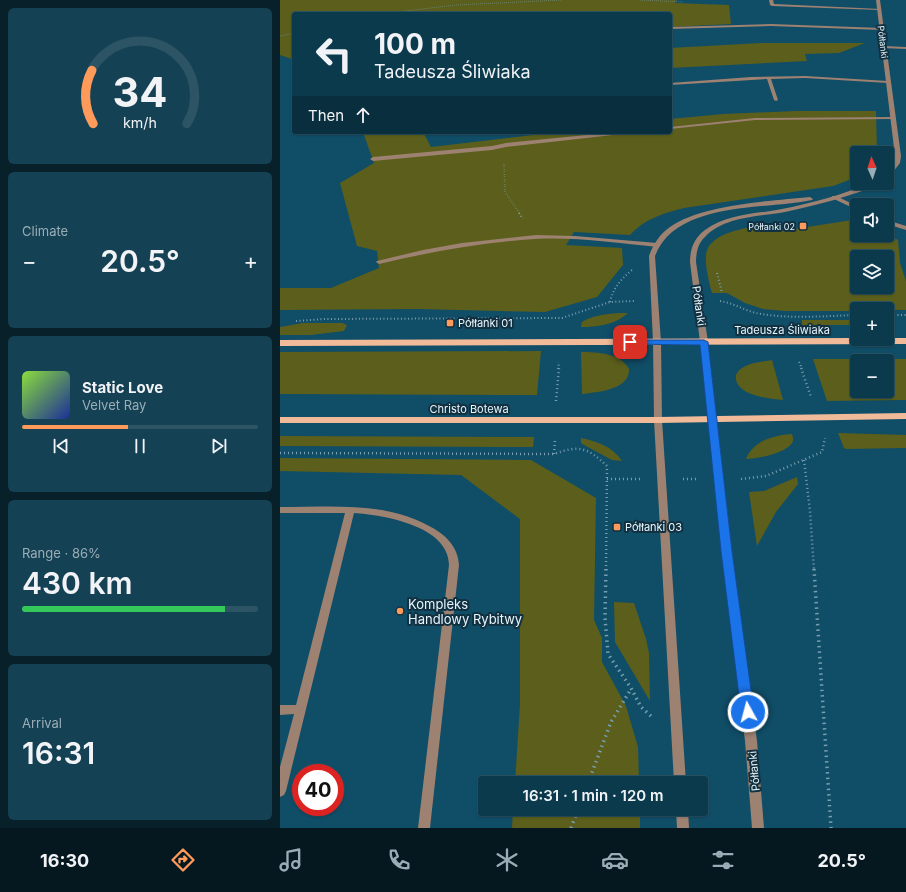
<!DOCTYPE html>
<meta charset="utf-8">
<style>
:root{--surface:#0c3a4d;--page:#154154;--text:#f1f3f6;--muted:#9aadb6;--line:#2c5465;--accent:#ff9b5a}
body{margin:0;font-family:Inter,sans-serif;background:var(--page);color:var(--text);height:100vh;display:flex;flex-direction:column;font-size:15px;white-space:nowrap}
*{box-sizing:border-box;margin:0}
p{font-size:13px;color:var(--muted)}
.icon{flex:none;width:22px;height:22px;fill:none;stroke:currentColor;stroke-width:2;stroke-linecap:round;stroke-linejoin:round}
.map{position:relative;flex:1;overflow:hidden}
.drawer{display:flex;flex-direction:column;gap:8px;padding:8px;background:#07202a;width:280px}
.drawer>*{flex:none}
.hud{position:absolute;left:12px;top:12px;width:380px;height:122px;border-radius:4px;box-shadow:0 1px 3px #0004,0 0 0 1px var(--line);background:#0c3a4d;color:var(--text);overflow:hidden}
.needle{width:26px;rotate:357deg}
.buttons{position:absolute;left:570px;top:146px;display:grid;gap:8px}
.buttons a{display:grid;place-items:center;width:44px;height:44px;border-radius:4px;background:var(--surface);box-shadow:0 1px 3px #0004,0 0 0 1px var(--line);font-size:20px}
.speed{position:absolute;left:12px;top:764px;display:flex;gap:8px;font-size:20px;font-weight:700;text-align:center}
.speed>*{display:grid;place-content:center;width:52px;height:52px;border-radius:50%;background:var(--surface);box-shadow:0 1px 3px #0004,0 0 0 1px var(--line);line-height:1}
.speed .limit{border:6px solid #d22;background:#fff;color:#111}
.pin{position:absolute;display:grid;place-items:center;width:34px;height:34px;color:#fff;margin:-17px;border-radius:8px;box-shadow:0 2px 6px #0006}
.me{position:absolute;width:44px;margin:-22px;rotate:353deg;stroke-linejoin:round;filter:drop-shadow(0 0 3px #0008)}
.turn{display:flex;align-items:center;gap:14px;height:84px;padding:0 16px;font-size:18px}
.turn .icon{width:52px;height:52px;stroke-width:2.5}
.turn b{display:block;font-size:28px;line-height:34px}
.then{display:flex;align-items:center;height:38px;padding:0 16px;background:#0003;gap:8px;font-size:15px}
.big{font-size:30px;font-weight:600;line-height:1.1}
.drawer .tile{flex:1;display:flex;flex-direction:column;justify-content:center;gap:6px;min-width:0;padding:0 14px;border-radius:6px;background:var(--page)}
.drawer .dial{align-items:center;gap:0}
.dial svg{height:104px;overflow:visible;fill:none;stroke:var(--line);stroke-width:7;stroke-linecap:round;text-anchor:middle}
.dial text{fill:var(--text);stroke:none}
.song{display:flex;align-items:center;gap:12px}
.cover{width:48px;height:48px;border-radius:6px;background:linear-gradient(135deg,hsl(90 70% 55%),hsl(230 70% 35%))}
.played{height:4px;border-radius:2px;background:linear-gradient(90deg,var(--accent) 45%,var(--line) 45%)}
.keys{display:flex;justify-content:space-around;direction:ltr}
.heat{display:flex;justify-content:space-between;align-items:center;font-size:22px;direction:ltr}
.charge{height:6px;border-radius:3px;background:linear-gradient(90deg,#34c759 86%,var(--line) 0)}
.trip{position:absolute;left:198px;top:776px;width:230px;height:40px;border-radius:4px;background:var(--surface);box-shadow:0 1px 3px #0004,0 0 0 1px var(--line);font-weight:600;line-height:40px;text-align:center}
.menu{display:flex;height:64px;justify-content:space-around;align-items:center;background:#05171f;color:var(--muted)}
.menu .icon{width:28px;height:28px}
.menu .selected{color:var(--accent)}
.menu b{font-size:18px;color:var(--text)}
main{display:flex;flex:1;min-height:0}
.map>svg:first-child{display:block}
.green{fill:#5b5f1b;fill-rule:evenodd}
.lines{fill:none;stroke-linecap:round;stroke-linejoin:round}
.path-far4{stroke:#789eaf;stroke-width:1;stroke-dasharray:0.5 1.5;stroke-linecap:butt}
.path-far3{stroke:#789eaf;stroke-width:1.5;stroke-dasharray:0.5 2;stroke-linecap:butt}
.path-far2{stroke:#789eaf;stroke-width:2;stroke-dasharray:1 2.5;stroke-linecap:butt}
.path-far1{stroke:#789eaf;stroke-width:2.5;stroke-dasharray:1 3;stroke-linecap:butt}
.path{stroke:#789eaf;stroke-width:3.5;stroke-dasharray:1.5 4;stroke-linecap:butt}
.service{fill:#9d8171;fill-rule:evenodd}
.minor{fill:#9d8171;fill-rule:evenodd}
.tertiary{fill:#9d8171;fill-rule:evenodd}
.primary{fill:#f1ba99;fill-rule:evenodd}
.route{fill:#1a73e8;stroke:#114b97}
.poi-dot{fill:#ff9b5a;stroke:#113040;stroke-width:1.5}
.labels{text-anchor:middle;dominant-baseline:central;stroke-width:4;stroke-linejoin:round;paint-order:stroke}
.far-street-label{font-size:9px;fill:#e7f5fd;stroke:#113040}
.far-poi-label{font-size:9px;fill:#e7f5fd;stroke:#113040;text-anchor:end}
.street-label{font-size:11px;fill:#e7f5fd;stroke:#113040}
.poi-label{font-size:11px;fill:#e7f5fd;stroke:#113040;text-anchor:start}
.near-poi-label{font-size:13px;fill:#e7f5fd;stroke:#113040;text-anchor:start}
</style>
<main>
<section class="drawer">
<div class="tile dial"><svg viewBox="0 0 100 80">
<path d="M14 69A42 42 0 1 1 86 69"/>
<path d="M14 69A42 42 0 0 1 13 28" stroke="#ff9b5a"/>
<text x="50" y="56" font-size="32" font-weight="700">34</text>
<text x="50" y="72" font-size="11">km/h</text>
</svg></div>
<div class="tile"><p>Climate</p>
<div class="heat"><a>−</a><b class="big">20.5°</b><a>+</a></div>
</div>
<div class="tile">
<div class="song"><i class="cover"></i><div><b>Static Love</b><p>Velvet Ray</p></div></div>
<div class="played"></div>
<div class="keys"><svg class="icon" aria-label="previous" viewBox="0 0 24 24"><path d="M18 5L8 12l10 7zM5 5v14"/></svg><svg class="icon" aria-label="pause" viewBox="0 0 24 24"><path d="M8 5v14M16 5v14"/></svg><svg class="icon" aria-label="next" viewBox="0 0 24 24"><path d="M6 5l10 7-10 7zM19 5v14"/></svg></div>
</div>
<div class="tile"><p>Range · 86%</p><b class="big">430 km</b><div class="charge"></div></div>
<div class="tile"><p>Arrival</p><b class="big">16:31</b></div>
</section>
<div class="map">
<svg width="626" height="828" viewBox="0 0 626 828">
<rect width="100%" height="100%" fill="#104d67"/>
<path class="green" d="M0 0H397L395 3 449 5 451 24 390 27V14H14V63L12 59 0 55Z
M481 43H585L559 53 525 54 527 61 390 68V48Z
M516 111H596L597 153H577V177L553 186 404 208C384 213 364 219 350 235L294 232 286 245 342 248 343 265 317 297 265 312 137 309 0 310V288H51L99 268 97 251 77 246 60 183 94 163 83 132H143L151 147 278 132H390V119L443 114Z
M572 220H577V235H607V234L618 240 620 263 626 281V310L577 309V311H505L483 309 465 303 447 293H432C429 282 425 267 426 255 428 232 470 227 487 225L495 232ZM577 257H607V287H577Z
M348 313C335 325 317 327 301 327L302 322C314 314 334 313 348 313Z
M522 320H577V325H522Z
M23 323H62L67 325 64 331 31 335H0V327Z
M261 351 257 395 0 394V352Z
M301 352C316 352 341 353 349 369 350 390 317 392 302 394Z
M533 359H626V400L547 401ZM577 361H607V391H577Z
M492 360 503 400C489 399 453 395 456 375 461 363 481 362 492 360Z
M558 433 626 435V448L566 449 564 448Z
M512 434C513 437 514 440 512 443 506 453 477 459 466 459 473 441 494 435 512 434Z
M0 436 254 437 253 447 0 446Z
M301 438C317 441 333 447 342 461L332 460 304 445 301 443Z
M0 458 251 460 316 498 314 620 322 638V662L346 706 358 747 359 783H235L240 704V519L181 475 0 471Z
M517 477 518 484 496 512 477 546 469 492 484 491Z
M334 602 354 603 366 639 369 653 370 701 335 642Z
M233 809H360V828H232Z"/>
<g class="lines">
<path class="path-far4" d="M360 0 404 2
M101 14 176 5 281 0
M0 36 14 33"/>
<path class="path-far3" d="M224 164 225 192 240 214"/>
<path class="path-far2" d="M239 213 243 219
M437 273 442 293
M440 301C454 303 467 312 481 314 513 319 545 316 577 315
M330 302C333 288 341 279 352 270
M607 315H626
M16 321 44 319 282 318 330 302 355 301
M519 362 522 369
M278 369 279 362"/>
<path class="path-far1" d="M521 368 531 397
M276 401 279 368
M0 453 274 454C299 445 307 447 327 466L326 570
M274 454 275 440
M524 460 530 511 534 570
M327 479H360
M403 479H418
M461 479 486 476 542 452 545 438"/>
<path class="path" d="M326 569 325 618 328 654 351 688 361 707 372 717
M534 569 551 828
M308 783 331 722 351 689
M291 828 298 809"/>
<path class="service" d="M491 24 602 28 604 29 602 30 491 26 390 29V27Z
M525 76 608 81 610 82 608 83 525 78 491 79 498 100 496 101 494 100 487 79 390 85V83L471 77Z
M613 117H615V119L475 120 390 129V127L475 118Z
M337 132H353L351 133 226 147 212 150 93 161 90 159 93 157 212 146 226 143Z
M552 196H556L577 206V210L552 198Z
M607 220 626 226V230L607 224Z
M256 235 295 236 377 243 380 245 377 247C337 243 296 237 255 239 203 242 150 252 99 264L96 262 97 261 143 250 182 243Z
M0 507C51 507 105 501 151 527 166 535 178 547 179 565L150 828H138L169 565C169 526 104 515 74 513L6 791 4 795 0 797V767L14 714 0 715V705H16L65 513H0Z"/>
<path class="minor" d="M489 0H493L494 4 601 9 599 10 492 6 490 5Z
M604 46 626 47V49L603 48Z"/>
<path class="tertiary" d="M596 0H600L621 156 620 163 609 177 607 178V172L614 163 615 156Z
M590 183H598C590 189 579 192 570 195 549 202 527 207 505 212 479 217 445 216 425 237 418 243 416 253 416 262L428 342 452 551 477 741 484 828H472L465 741 442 551 420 342 410 262C410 249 414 238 425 230 447 214 476 214 502 209 532 203 562 195 590 183Z
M530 197 533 199 532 200C485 210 396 201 375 256L381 342 382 420 406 783H394L374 420 373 342 369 256C373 244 380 234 390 227 422 204 491 201 530 197Z
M396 809H408L409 828H397Z"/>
<path class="primary" d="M577 338H626V344L0 346V340Z
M626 413V419L378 423H0V417H378Z"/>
</g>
<path class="route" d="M350 340H424L428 342 452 551 474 712 472 716 468 717 463 716 461 712 441 551 420 345 347 344 345 342 347 341Z"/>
<g class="poi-dot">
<rect x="519" y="222" width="8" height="8" rx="2"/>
<rect x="166" y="319" width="8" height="8" rx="2"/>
<rect x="333" y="523" width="8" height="8" rx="2"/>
<circle cx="120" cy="611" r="4"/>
</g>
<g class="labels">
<g class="far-street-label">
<text transform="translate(603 42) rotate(83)">Półłanki</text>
</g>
<g class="far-poi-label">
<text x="515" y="226">Półłanki 02</text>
</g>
<g class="street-label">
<text transform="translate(419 306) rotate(82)">Półłanki</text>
<text x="502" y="330">Tadeusza Śliwiaka</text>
<text x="189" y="409">Christo Botewa</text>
<text transform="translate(474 771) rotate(-95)">Półłanki</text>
</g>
<g class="poi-label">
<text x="178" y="323">Półłanki 01</text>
<text x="345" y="527">Półłanki 03</text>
</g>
<g class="near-poi-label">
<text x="128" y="604">Kompleks<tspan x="128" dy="15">Handlowy Rybitwy</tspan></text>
</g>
</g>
</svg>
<div class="buttons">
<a><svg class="needle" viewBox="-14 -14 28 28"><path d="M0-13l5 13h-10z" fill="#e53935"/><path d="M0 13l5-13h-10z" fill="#9aadb6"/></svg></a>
<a><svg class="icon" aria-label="sound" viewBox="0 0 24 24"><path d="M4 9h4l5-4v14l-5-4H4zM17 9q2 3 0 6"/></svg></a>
<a><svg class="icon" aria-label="layers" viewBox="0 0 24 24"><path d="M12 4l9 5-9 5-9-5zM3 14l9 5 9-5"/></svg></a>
<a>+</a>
<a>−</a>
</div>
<div class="speed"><div class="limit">40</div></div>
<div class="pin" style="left:350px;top:342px;background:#d93025"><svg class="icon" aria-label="arrive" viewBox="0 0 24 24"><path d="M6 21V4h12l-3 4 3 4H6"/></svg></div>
<svg class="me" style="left:468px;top:712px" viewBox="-20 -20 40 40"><circle r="17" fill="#1a73e8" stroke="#fff" stroke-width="3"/><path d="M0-11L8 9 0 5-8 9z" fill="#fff"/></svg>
<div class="trip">16:31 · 1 min · 120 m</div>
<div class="hud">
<div class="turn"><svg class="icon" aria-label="left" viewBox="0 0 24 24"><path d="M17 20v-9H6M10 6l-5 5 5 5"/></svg><div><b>100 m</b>Tadeusza Śliwiaka</div></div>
<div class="then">Then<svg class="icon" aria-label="ahead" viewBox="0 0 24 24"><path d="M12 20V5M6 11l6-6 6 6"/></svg></div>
</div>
</div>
</main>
<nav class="menu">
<b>16:30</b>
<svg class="icon selected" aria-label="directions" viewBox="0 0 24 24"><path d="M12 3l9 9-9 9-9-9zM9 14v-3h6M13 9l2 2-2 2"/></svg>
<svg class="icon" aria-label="music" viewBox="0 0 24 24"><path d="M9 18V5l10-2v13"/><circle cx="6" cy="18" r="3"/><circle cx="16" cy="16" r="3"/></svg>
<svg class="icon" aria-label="phone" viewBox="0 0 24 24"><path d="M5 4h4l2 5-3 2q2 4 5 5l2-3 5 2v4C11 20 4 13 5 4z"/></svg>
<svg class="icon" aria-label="climate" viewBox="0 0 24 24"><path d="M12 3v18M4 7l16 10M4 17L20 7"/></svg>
<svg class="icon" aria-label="car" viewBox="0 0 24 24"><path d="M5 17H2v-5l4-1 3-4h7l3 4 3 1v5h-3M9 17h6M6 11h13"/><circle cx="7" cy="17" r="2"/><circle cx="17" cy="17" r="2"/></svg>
<svg class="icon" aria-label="filters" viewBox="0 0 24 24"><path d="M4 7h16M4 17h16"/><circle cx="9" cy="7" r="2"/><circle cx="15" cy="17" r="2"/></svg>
<b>20.5°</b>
</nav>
